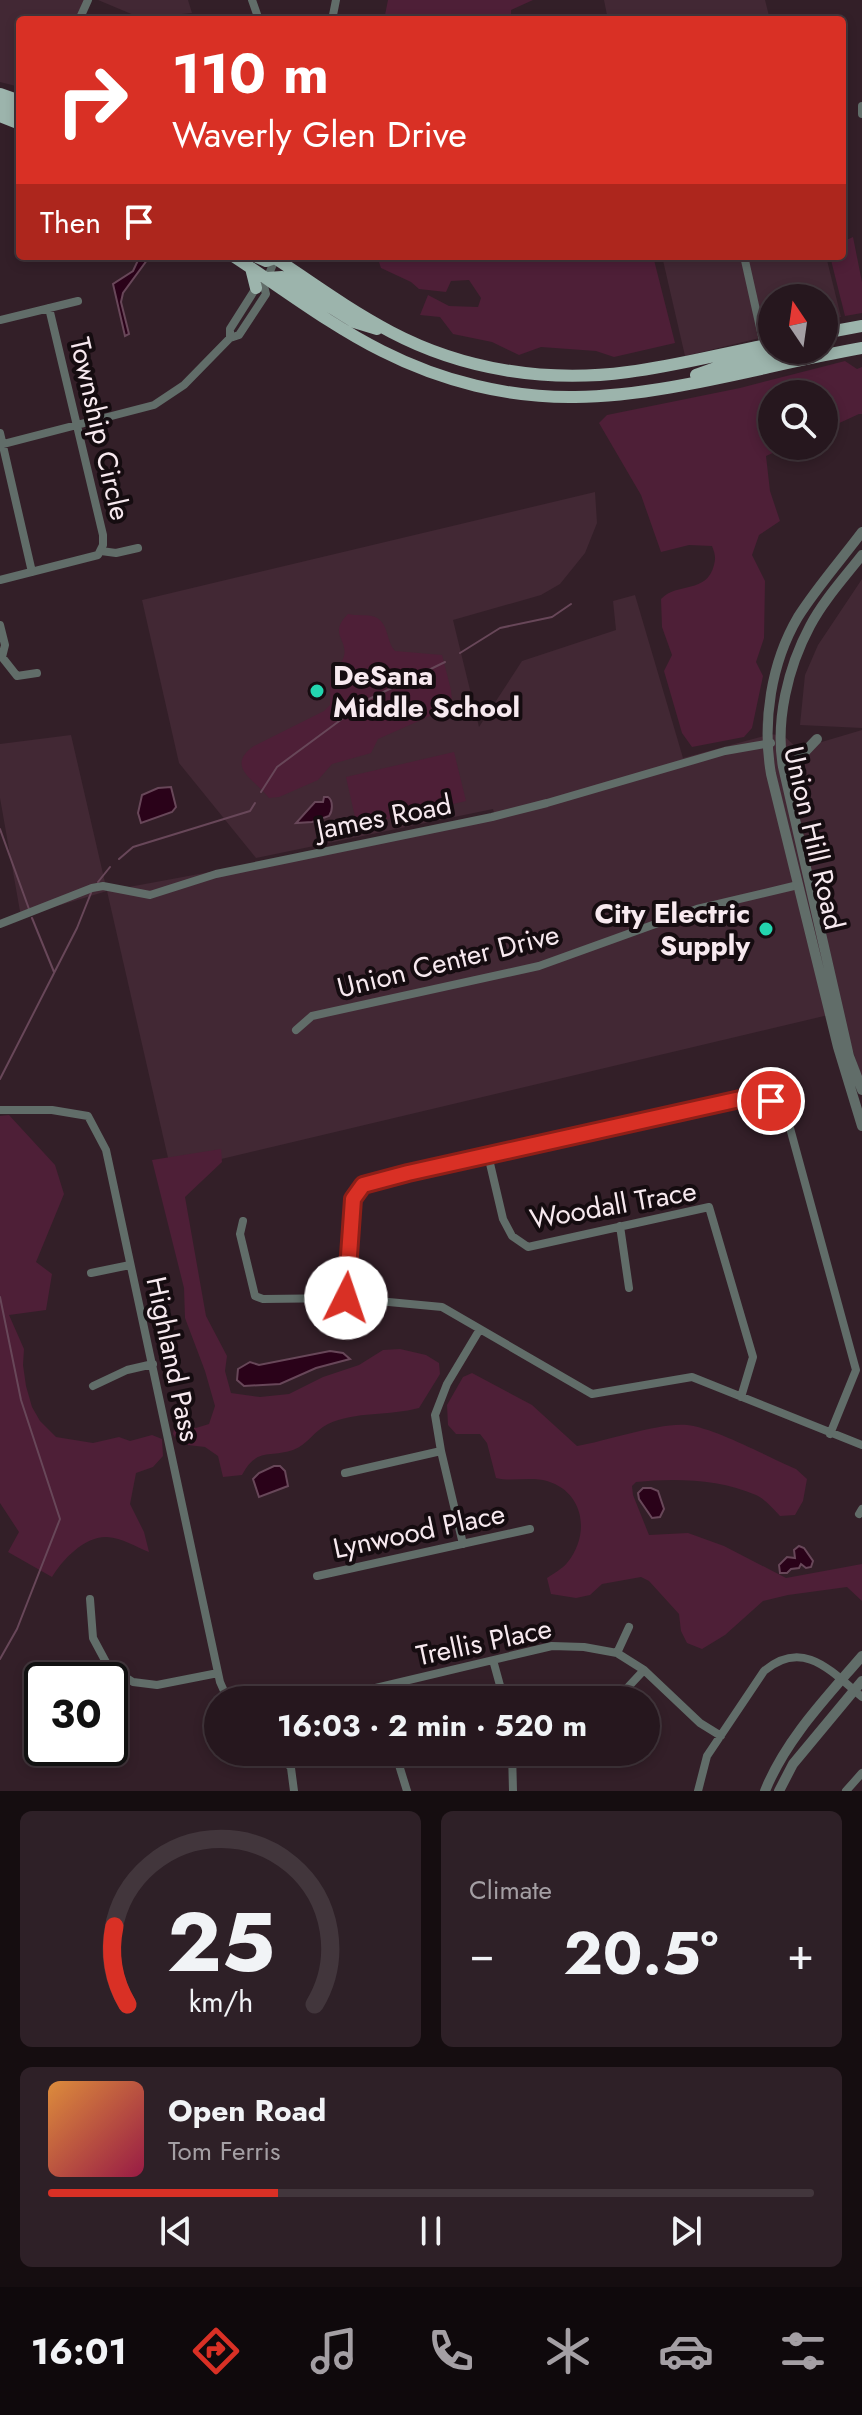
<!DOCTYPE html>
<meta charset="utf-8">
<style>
:root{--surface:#26171e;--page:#2e2027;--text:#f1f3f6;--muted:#a49fa4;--line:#42363c;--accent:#d93025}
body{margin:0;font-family:Jost,sans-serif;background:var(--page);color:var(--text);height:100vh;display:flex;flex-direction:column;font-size:30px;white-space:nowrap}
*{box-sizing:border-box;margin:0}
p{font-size:26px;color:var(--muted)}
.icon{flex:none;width:44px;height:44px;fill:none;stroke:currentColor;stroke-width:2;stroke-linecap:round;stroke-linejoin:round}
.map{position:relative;height:1791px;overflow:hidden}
.panel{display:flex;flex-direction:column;gap:20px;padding:20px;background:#150d10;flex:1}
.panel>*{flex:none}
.banner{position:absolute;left:16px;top:16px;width:830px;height:244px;border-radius:8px;box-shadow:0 4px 12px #0003,0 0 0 2px var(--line);background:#d93025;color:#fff;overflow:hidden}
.needle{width:52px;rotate:347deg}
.controls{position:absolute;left:758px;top:284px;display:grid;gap:16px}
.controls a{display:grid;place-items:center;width:80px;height:80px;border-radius:50%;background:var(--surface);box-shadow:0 4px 12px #0003,0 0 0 2px var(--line);font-size:40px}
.speed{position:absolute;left:24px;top:1662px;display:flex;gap:16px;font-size:40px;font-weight:700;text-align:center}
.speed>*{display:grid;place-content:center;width:104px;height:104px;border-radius:50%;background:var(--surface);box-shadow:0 4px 12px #0003,0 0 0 2px var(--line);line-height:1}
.speed .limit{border:4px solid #111;border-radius:12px;background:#fff;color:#111}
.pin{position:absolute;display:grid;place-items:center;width:68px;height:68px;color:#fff;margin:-34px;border:4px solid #fff;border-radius:50%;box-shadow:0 2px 8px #0007}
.me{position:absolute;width:88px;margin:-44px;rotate:4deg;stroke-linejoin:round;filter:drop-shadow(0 0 6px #0008)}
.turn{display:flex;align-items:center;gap:28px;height:168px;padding:0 24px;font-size:36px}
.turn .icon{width:104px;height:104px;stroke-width:2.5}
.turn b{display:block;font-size:56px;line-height:68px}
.then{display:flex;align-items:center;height:76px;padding:0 24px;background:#0003;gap:16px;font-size:30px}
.big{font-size:60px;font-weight:700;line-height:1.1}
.panel .widget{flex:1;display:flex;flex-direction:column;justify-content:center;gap:12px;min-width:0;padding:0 28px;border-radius:12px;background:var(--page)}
.panel .dial{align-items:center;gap:0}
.dial svg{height:208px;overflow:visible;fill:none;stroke:var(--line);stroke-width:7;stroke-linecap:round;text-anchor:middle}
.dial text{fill:var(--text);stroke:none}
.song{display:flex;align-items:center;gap:24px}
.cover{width:96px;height:96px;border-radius:12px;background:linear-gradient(135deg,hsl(30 70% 55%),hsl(340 70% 35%))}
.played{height:8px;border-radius:4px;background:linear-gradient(90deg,var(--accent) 30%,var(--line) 30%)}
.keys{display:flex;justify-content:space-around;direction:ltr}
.heat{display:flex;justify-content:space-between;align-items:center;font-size:44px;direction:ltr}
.panel .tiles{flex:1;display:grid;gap:20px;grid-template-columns:1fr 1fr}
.widget:last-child{grid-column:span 2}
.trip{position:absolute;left:204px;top:1686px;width:456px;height:80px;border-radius:40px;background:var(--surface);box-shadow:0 4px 12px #0003,0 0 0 2px var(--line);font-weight:700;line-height:80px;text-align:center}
.dock{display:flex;height:128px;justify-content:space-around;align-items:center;background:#0f090c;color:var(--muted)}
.dock .icon{width:56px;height:56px}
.dock .current{color:var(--accent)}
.dock b{font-size:36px;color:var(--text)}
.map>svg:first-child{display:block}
.built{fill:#422834}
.green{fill:#4e1f37}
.water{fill:#2a0219;stroke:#684759;stroke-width:2}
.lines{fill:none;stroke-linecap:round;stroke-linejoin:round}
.stream{stroke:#684759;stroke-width:2}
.minor{stroke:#616d69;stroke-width:8}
.tertiary{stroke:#616d69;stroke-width:10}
.primary{stroke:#9cb4ac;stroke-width:12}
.route-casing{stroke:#8d1f18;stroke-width:20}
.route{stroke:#d93025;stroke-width:14}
.poi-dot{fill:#23d5af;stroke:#150c10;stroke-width:3}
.labels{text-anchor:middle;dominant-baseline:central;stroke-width:8;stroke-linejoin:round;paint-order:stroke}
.street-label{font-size:28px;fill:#f7e9ef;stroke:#150c10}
.poi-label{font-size:28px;font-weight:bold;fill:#f7e9ef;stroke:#150c10;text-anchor:start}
</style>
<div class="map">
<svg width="862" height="1791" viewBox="0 0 862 1791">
<rect width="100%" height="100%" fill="#331f28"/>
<path class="built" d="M0 0H87L78 20H20V87L0 82Z
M98 0H188L192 13 141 18Z
M604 0H765L770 20H608Z
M662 256H826L841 317 824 321V298H772V335L685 356Z
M595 492 597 523 585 553 560 584 541 595 453 620 479 727 522 661 616 630 613 601 635 595 683 758 771 734 784 736 798 749 862 730V1080L841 1012 171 1171 107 891 21 917 0 798V744L71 735 107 891 496 819 493 809 256 858 179 763 142 600Z
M862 579V728L800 725 805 675 818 645Z"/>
<path class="green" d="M388 0H533L511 10V20H384Z
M853 237 862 282V313L845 316 830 256H842V242Z
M377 256 400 259 402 256H653L675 343 614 357 596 351 541 347 519 355 492 342 453 334 440 317 420 315 428 295 449 306 478 307 481 298 469 280 451 281 446 292 419 289 411 282 381 268Z
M845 361 857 369 862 367V414H859L824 430V394H772V446H788L766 456 770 491 780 521 759 535 752 555 765 581 764 638 756 662 763 676 752 728 744 737 692 747 682 733 664 671 672 655 662 627 661 599C677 582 707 594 714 565 716 557 715 554 712 546L689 545 661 552 641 495 599 423 607 415 740 388Z
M348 614C356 616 367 614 375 617 389 623 386 641 395 651L442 655 451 690 452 701 441 711 378 739 371 753 332 764 318 780 279 797 269 798C256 780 224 767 254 746L324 711 330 705C331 696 329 687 331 678 334 669 342 664 344 656 348 639 328 634 348 614Z
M454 752 466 801 357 826 346 777Z
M9 1115 55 1165 64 1194 36 1262 52 1274 46 1310 9 1315 24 1349 23 1365 26 1386 32 1407 40 1421 56 1437 93 1443 119 1437 130 1441 152 1435 162 1439 163 1456 153 1467 136 1473 130 1504 144 1532 149 1552C136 1547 122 1538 107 1537 85 1536 63 1559 52 1577L8 1552 19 1532 0 1503V1116Z
M221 1149 222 1162 185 1197 206 1316 227 1356 225 1371 231 1393 260 1397 289 1394 323 1377 359 1365 383 1350 400 1349 426 1355 439 1363 440 1374 419 1408C390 1416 355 1411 328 1424 315 1430 307 1445 293 1450 269 1458 257 1447 242 1475L223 1477 218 1456 205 1447 179 1444 173 1434 175 1424 196 1428 209 1424 215 1406 205 1371 185 1318 184 1288 152 1160Z
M472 1373 532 1405 577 1446C606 1441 661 1422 687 1425 715 1428 768 1457 796 1469L807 1479 803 1501 795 1515 780 1516C773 1509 765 1499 756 1495 719 1479 675 1478 636 1482L632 1486 633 1495 649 1535 688 1533 724 1546 786 1578 862 1564V1601L847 1587 788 1595 763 1601 725 1635 702 1649 687 1643 681 1631 679 1614 649 1581 641 1577 602 1584 590 1595 576 1598 551 1594 547 1578C554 1573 562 1569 567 1563 591 1534 584 1492 547 1481 531 1476 512 1482 496 1478L487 1443 480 1434H456L448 1425 447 1405 463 1377Z"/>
<path class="water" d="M140 256H150L123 293 121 302 129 334 125 336 113 284 133 271Z
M171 787 176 807 172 812 141 823 138 813 142 795 158 788Z
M324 797H328C333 800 333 811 329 816L312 822 296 823 315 802H323Z
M330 1351 343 1353 350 1359 316 1368 280 1384 244 1386 237 1380 238 1369 250 1362 259 1365Z
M274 1466H280L285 1471 288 1486 259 1497 253 1479 259 1473Z
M643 1488H651L658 1491 664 1509 660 1517 652 1518 639 1499 638 1493Z
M799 1546 804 1548 813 1561 811 1567 806 1568 801 1564 799 1568 791 1569 787 1573H780L779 1565 787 1557 795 1558 794 1550Z"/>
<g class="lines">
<path class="stream" d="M460 653 500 628 552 617 571 604
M261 792 277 767 369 699 445 662
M0 829 29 909
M119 859 133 847 250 811 255 803
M98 882 110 867
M32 918 54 972
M0 1079 77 928 91 893
M0 1297 21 1400 60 1519 17 1629 0 1659"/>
<path class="minor" d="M252 0 259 20
M79 20 88 0
M332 20 336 0
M862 106V114
M744 256 765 350
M0 320 78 301
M230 338V329L256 288 261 287
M0 433 32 572
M0 445 154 405 184 385 230 338 239 335 266 294 264 286 276 257
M101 551 116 553 138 548
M0 580 98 555 103 545V535L49 308
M0 625 5 645 2 657 17 676 37 673
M0 924 92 888 103 886 150 895 216 874 492 817 547 803 725 751 771 743
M296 1030 312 1016 539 966 697 909 798 885
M0 1110H52L88 1116 106 1150 220 1682 228 1700
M488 1155 503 1219 512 1236 528 1247 709 1207 753 1357 741 1397
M243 1221 240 1234 255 1296 263 1299 346 1298 442 1307 592 1394 692 1377 862 1445
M620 1226 629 1288
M91 1273 130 1265
M346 1298 353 1199 363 1185 381 1179 749 1097 771 1101 787 1117 856 1370 830 1434
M93 1386 127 1370 153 1364
M345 1473 441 1451
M859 1514 862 1509
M463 1544 441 1451 435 1415 447 1384 480 1329
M317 1576 530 1529
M90 1599 93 1638 108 1666 133 1682 157 1685 218 1673
M617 1653 629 1627
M493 1660 504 1700
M92 1680 108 1666
M325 1700 552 1646 584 1647 617 1653 644 1670 700 1723 721 1736
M616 1700 644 1670
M280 1752 291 1768 294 1791
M395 1752 407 1791
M512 1752 513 1791
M698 1791 707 1756 764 1671C803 1638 831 1671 862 1697
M846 1791 862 1773"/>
<path class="tertiary" d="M862 532C841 560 817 587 798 617 771 663 762 722 771 774L838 1047 862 1126
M862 555C844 578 823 601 810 626 788 667 775 721 783 767L849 1056 862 1090
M790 786 797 760 817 739
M765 1791C786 1739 826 1698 862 1656
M779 1791 793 1764 862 1681"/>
<path class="primary" d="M0 94 20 101
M0 105 20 112
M0 116 20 124
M233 256C282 288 330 325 382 351 441 381 508 398 575 397 668 396 769 364 862 348
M255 256 266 261 275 258
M272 256C311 282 349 310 391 332 463 370 547 383 628 372 676 366 724 353 772 344
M251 268 256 288
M267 278 282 277 354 322 377 329
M824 333 862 326
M696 375 727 364 794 350"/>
</g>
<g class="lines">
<defs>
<path id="route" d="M346 1298 353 1199 363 1185 408 1173 749 1097 771 1101"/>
</defs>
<use href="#route" class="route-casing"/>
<use href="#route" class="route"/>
</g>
<g class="poi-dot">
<circle cx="317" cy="691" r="8"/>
<circle cx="766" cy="929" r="8"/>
</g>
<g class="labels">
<g class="street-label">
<text transform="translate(100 429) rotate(77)">Township Circle</text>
<text transform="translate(384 817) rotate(-11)">James Road</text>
<text transform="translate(814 838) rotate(77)">Union Hill Road</text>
<text transform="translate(448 961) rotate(-14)">Union Center Drive</text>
<text transform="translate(613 1205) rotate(-10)">Woodall Trace</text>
<text transform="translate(173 1359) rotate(78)">Highland Pass</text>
<text transform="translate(419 1531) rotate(-12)">Lynwood Place</text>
<text transform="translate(484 1642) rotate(-12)">Trellis Place</text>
</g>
<g class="poi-label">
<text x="333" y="675">DeSana<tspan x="333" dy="32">Middle School</tspan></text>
<text x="750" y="913" text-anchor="end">City Electric<tspan x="750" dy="32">Supply</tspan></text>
</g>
</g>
</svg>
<div class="controls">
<a><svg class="needle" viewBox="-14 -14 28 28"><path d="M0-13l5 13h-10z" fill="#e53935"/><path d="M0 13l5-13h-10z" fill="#a49fa4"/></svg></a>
<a><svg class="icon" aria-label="search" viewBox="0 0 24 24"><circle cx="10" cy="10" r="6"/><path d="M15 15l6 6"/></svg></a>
</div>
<div class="speed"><div class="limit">30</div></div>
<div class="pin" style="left:771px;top:1101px;background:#d93025"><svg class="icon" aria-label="arrive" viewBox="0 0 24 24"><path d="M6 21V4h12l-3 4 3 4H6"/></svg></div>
<svg class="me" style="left:346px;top:1298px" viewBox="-20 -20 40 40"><circle r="19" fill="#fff"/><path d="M0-13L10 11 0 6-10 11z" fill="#d93025"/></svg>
<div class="trip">16:03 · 2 min · 520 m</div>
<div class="banner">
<div class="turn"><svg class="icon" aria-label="right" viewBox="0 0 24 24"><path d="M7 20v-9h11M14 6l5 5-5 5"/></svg><div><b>110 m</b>Waverly Glen Drive</div></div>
<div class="then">Then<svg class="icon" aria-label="arrive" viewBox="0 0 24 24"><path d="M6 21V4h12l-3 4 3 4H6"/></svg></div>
</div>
</div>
<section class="panel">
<div class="tiles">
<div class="widget dial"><svg viewBox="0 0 100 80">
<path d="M14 69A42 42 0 1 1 86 69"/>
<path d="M14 69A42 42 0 0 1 9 39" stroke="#d93025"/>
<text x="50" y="56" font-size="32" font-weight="700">25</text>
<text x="50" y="72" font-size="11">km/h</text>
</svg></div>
<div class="widget"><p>Climate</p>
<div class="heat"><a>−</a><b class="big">20.5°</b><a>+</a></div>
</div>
<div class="widget">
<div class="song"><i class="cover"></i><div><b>Open Road</b><p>Tom Ferris</p></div></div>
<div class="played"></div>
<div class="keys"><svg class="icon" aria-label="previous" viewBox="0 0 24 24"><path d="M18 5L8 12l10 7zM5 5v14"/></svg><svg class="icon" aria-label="pause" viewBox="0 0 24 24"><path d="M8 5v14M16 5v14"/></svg><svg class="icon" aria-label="next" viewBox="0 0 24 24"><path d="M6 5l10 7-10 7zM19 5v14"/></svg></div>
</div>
</div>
</section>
<nav class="dock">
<b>16:01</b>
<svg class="icon current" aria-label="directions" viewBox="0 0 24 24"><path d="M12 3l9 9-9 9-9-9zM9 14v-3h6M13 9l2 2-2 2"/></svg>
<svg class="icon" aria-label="music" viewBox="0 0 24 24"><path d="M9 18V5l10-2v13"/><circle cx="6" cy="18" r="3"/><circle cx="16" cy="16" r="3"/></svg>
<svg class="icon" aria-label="phone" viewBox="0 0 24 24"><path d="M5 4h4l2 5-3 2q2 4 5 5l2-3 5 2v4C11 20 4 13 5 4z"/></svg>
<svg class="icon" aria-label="climate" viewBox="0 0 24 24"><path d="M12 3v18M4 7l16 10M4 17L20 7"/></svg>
<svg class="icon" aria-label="car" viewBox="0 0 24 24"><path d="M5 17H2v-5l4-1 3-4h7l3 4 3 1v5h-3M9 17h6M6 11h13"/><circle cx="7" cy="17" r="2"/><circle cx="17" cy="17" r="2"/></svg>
<svg class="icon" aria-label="filters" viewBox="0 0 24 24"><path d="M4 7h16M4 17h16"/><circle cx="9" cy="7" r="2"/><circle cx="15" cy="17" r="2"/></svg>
</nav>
